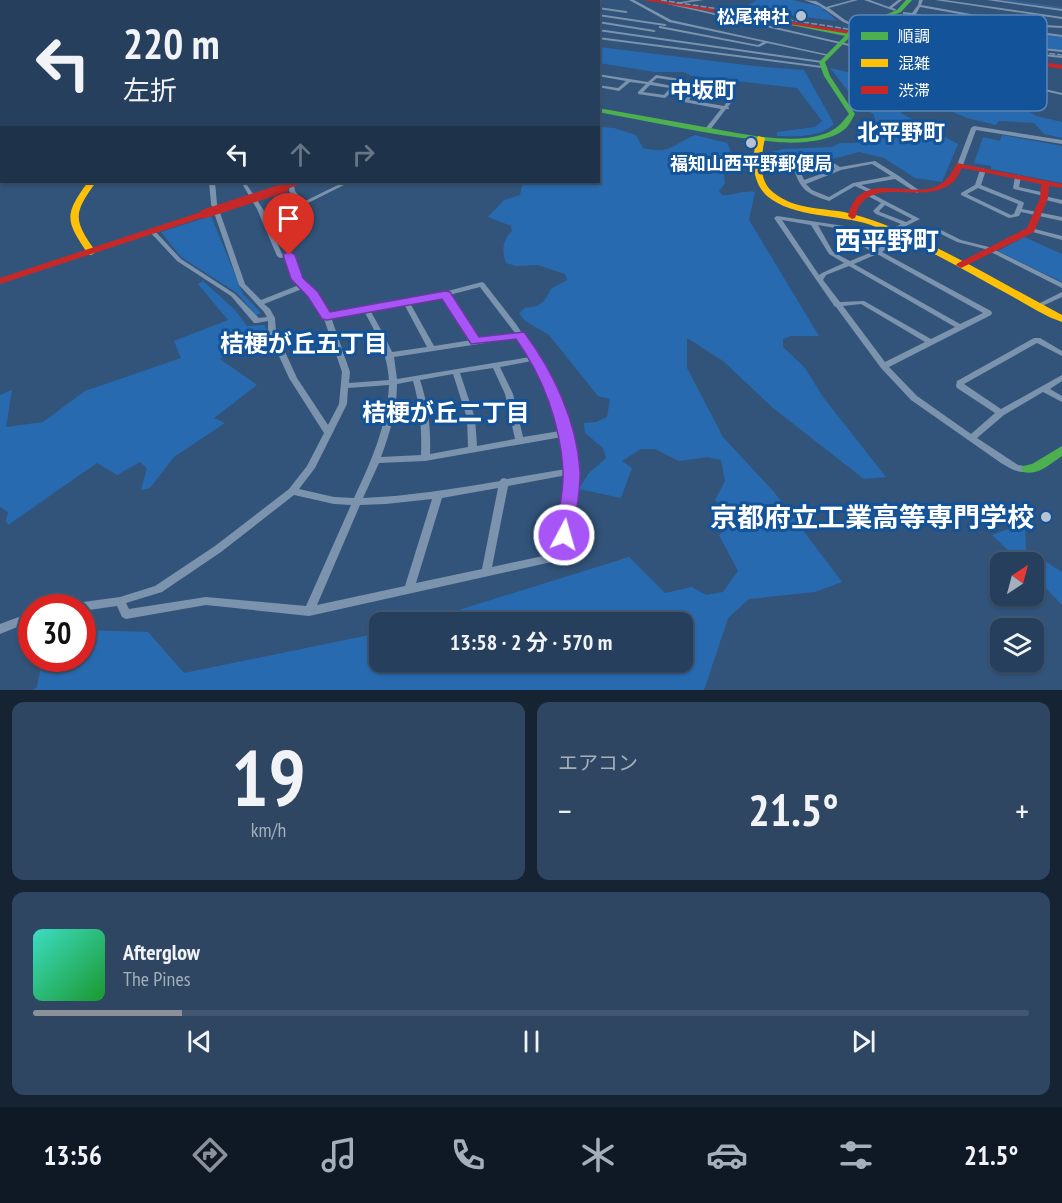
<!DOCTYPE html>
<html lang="ja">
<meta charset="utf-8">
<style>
:root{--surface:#263f5c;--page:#2e4662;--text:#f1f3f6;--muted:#a4afbb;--line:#425872;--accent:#8c9099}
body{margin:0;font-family:"PT Sans Narrow","Noto Sans JP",sans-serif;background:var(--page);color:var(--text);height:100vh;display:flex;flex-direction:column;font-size:22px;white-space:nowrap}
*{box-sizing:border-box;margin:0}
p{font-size:20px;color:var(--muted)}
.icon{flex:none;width:33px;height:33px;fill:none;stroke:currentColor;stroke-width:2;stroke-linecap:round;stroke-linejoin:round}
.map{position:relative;height:690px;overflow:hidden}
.details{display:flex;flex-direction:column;gap:12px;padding:12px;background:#152333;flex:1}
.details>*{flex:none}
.top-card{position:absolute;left:0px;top:0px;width:600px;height:183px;box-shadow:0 2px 4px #0004,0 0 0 2px var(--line);background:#263f5c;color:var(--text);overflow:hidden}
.needle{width:39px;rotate:36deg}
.controls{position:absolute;left:990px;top:552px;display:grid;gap:12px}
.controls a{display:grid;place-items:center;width:54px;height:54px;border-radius:12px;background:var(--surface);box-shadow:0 2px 4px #0004,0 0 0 2px var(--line);font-size:30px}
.speed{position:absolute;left:18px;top:594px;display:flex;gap:12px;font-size:30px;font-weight:700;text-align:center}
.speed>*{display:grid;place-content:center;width:78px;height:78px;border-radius:50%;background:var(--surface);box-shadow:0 2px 4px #0004,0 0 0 2px var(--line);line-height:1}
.speed .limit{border:9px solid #d22;background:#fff;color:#111}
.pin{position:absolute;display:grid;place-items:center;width:51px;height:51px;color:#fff;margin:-62px -26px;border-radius:50% 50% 50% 0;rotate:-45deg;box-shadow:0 0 6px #0007}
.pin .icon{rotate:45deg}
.me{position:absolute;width:66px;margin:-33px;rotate:6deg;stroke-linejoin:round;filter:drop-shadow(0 0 4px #0008)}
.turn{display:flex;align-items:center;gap:21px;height:126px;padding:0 24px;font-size:27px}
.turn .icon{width:78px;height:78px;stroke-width:2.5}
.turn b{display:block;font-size:42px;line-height:51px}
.lanes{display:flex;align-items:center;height:57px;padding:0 24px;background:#0003;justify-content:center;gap:30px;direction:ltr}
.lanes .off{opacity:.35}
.big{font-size:45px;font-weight:700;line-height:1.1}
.details .card{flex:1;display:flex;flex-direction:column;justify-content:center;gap:9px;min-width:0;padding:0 21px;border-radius:12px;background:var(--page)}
.details .dial{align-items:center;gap:0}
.dial b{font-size:78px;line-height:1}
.song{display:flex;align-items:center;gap:18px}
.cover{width:72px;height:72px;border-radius:9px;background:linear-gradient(135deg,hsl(170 70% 55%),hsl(130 70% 35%))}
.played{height:6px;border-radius:3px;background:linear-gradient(90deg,var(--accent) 15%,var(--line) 15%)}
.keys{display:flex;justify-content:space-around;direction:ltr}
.heat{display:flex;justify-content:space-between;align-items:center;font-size:33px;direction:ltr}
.details .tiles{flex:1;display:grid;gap:12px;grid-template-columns:1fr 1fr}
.card:last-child{grid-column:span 2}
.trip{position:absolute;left:369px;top:612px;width:324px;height:60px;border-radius:12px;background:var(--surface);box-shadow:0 2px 4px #0004,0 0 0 2px var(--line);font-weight:700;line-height:60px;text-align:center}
.tab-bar{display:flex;height:96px;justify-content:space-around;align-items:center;background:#0f1925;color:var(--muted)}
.tab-bar .icon{width:42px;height:42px}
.tab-bar .active{color:var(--accent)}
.tab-bar b{font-size:27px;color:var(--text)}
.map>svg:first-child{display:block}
.green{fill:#286aaf}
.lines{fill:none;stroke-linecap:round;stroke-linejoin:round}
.river{fill:#346193;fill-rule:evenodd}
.street{fill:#7c93ad;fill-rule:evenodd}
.fast{fill:#4caf50;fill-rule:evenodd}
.slow{fill:#ffc107;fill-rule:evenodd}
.jam{fill:#c62828;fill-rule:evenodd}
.rail{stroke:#7d93ab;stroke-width:1.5;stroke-dasharray:6 2;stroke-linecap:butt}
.fast-bridge{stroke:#4caf50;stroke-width:6}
.jam-bridge{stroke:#c62828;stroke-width:9}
.route{fill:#a855f7;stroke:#6d37a1;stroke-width:1.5}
.poi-dot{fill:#b7c3d0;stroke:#135399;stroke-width:2}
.labels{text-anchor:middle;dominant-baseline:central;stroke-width:6;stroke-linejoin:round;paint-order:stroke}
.far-poi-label{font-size:18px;font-weight:bold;fill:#fff;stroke:#135399;text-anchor:end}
.far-quarter-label{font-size:22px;font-weight:bold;fill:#fff;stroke:#135399}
.neighbourhood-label{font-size:24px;font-weight:bold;fill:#fff;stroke:#135399}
.quarter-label{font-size:26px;font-weight:bold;fill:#fff;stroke:#135399}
.near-poi-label{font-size:27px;font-weight:bold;fill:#fff;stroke:#135399;text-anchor:end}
.key{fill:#135399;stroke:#5a87b8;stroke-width:1.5}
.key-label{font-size:16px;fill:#fff}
</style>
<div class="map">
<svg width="1062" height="690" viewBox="0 0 1062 690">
<rect width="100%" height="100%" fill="#32547a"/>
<path class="green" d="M757 0H792L823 7 826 9 821 10 826 11 837 21 743 9Z
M1027 32 1062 37V50L1021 45Z
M599 47 754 66 804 70 834 124C822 137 794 137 777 136V132L815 127 822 121 797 88 692 76 683 72H655L599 63Z
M830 68 861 75 870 71 949 85 964 73 970 74 959 91 987 100 1017 103 1036 116 1062 122V138L1044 134 1034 123 999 121 996 125 967 118 932 103 868 85V91L906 116 958 144 942 182 915 178 884 158 859 152 829 160 809 156 801 160C790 157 781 161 771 157V152L783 149 832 147 840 143H855L874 137H902L876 123 874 115 856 101Z
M599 127 614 128 636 135 643 148C671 155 671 145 695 135L727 143C734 155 728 156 724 167 723 172 725 179 725 183L719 191 722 195C734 196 743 190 755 192L749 220 819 336H791L783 339V347L805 368 823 397 886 477 864 479 773 408 723 361 687 338V368L723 437 774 492 842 582 815 592 749 599 728 618 704 690H33L37 687 42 659 82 658 83 630 148 632 184 673 379 633 380 662H682V622H420L629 557 665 593 692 587 706 595 723 592 738 571 719 535 738 519 715 500 725 481 721 460 707 457 679 461 655 449H641L622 461 632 468 621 498 579 489 588 474 606 458 603 448 585 433 584 423 596 422 607 417 610 399 598 396 549 335 524 320 519 313 525 308 537 306 544 301 552 288 567 280 565 274 538 265 516 266 506 263C502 251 502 240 512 231L511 226 488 217 504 200 520 195 522 185 509 182H598Z
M1002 135 1062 146V183L991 169V166L974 163 983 137 1000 141Z
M211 216 243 294 261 313 256 315 237 293 181 257 161 232Z
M1024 237 1062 254V282L998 251Z
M203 281 235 310 247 326 264 325 268 332 220 359 257 385 214 418 225 423 174 457 150 488 141 490 147 468 140 462 117 475 97 463 8 525 6 521 8 512 0 507V395L12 390 6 427 43 422 85 391 181 358 174 341 228 320 198 284Z
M1025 523 1026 549 1062 572V605L1034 576V562H1020L992 535Z"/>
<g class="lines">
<path class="river" d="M992 0H1012L1062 7V11Z"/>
<path class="street" d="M0 0 3 2 1 3Z
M334 0H340L336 2H329Z
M372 0H376L377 2H373Z
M439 0 448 2H442Z
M471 0 482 2H475Z
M531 0H535L533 2H529Z
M554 0 566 2H558Z
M581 0H585L583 2H579Z
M629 0H634L671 20 830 55 828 56 767 43 759 47 659 28V26H660L758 45 763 42 669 22Z
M693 0H704L677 4 675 3Z
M804 0 816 1 826 7 852 0H858L829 8 845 20 860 27 858 28 843 22 820 6Z
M864 0H870L889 7 898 0H902L892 8 896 9 895 11Z
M919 0H923L921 5 1026 24 1062 26V28L1026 26 920 7 916 14 1062 35V37L914 16 903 23 1020 36 1022 37 1020 38 900 25 894 27 908 33 1062 50V52L907 35 889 28V26L899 22 910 15 903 14V12L912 13 918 5Z
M935 0H945L1062 17V19Z
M987 0H997L1062 9V11Z
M666 2 1062 93V95L667 4Z
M598 7 626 11 628 12 626 13 598 9Z
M598 14 665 24 667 25 665 26 598 16Z
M598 21 654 30 656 31 654 32 598 23Z
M0 23H2V26H0Z
M598 29 822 61 824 62 822 63 598 31Z
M598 37 822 66 824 67 822 68 598 39Z
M1007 50 1062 56V58L1008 52 1006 58H1002L1005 51Z
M598 74 648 82 656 75 680 79 682 80 677 86 733 96 735 97 728 107 729 108V109H726L710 130 708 131 705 129 721 109 684 102V101L691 92 675 89 665 98 638 94V92L646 84 630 82 619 91 598 87V85L618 88 626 81 598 76ZM657 78 677 81 672 86 652 82ZM650 85 670 88 664 95 643 92ZM695 92 730 98 724 106 689 100Z
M974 126 1062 140V144L976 130 963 165 958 166 957 165 971 128Z
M0 144H2V147L0 148Z
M812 157 832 162 840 167 875 161 899 176 920 191 917 193 915 192 895 179 861 185 874 191V193L872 194 920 219 892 233 889 231 890 230 901 224 876 214 873 211 881 203 866 195 865 194 868 192 855 186 829 201C805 193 801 190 793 167ZM813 161 828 164 835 169 804 180 799 168ZM872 164 891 176 853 183 829 197 812 190 806 184 841 170ZM885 205 912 219 906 222 880 212 879 211Z
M983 168 986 170 981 185 1023 202 1024 203 1022 209 1062 217V221L1021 212 1019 216 1009 218 961 195V193L975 185 980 170ZM978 188 1018 204 1014 214 1011 215 967 194Z
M1018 175 1021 177 1019 187 1046 193 1047 194 1044 196 1014 189 1013 188 1015 177Z
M209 182H215L217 204 245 284 261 300 299 285 290 272 286 257 280 258 277 256 257 209 241 182H245L263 209 282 254 286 253V233L293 196 289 191 290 185H294L295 191 299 196 297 205 344 182H350L296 209C293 229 288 253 296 272 300 281 309 286 315 293 321 299 325 307 329 313L444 292 482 282 484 283 516 324 537 356 541 358 539 360C560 395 575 437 576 478 576 504 570 530 567 556L565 559 309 616 206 605 126 619 122 617 117 606 82 611V608H63L64 605 68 604 120 597 155 586 215 546 289 489 307 466 324 433 289 378 268 332V321L257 323H254L231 296 177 261 149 231 150 230H154L181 259 235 294 259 318 267 317 264 312 239 285 211 204ZM480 287 515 333 478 339 449 295ZM302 289 310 296 323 316 342 372 339 404 328 425 297 378 276 332 275 318 270 309 264 304ZM443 296 472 340 434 346 410 303ZM404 304 427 347 392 352 385 337 370 310ZM364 311C377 335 387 352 389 380L349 383 350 372 331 317ZM518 338 530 357 397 379 394 357ZM532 361C545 383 554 406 560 431L523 437 513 394 500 367ZM493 368 505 394 515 439 477 446 475 418 460 373ZM453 374 467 418 468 447 430 454C431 428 428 404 420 380ZM413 381C420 405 422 430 421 455L381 457C390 433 397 409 397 384ZM389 385C387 426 371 462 354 498L334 497 299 489 315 468 347 404 348 388ZM562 437 566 469 507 479 504 478 501 479 500 481C454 489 409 496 363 498L379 463 425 461ZM567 475 565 501 557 553 492 567 508 486ZM498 488 482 569 416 583 442 498ZM294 495 334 504 351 505 306 606 206 597 129 609 126 603 162 592 221 552ZM432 499 405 586 317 605 360 505 386 504Z
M1044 196 1062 200V204L1042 199V197Z
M777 216 851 227 860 240 877 249 899 235H903V237L882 252 991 311 992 313 991 315 889 367 917 396 971 434 995 413 957 388 956 386 957 381 1034 338H1040L1062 351V356L1037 343 964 384 1001 409 1062 375V381L1050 389 1062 396V402L1043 392 1004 415 977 438 1018 465 1030 467 1031 469 1030 471C1019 474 1011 469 1001 463L911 400 881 368 836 307 834 306 833 304 817 281 774 218ZM782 220 811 225 829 254 844 263 822 273 819 275ZM818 225 847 230 856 242 872 252 850 261 833 252ZM877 254 983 313 960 324 854 264ZM849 266 955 327 931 339 864 301 840 302 823 280 826 275ZM861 304 925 342 885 362 843 306Z
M1031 228 1062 236V240L1029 231 1028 230Z
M941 230 961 240 989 247 1062 283V288L985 249 957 242 939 233V231Z
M1062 292V297L1040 307H1036L1034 306Z
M32 612V621L0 634V624Z"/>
<path class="fast" d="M338 0H344L345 2H340Z
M906 0H912L901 12 859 29 854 28 897 10Z
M773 18 848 33 928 45 925 47 850 37 825 62 830 76 855 114C852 119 849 126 845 129 830 142 796 144 777 142 718 137 658 123 598 112V108C632 114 666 120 699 126 735 132 789 146 824 134 836 130 841 124 849 114L824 76 819 62 845 36 771 21Z
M1062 446V456C1050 464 1038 476 1023 472L1021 469 1023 466 1032 464Z"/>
<path class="slow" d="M203 0H210L201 2Z
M0 31H2V35H0Z
M758 136 765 138C761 157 757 180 774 193 794 209 820 208 844 212 857 215 870 219 883 224 945 248 1003 284 1062 315V322C1043 316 1023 302 1006 293 962 269 918 243 871 225 839 214 793 218 767 196 751 181 751 155 758 136Z
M88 182H96C73 214 73 219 96 252L91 255 88 254C65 220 64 215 88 182Z"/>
<path class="jam" d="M643 0H655L1062 65V69Z
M957 163 1062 184V188L1049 186 1048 198 1034 232 961 268 956 265 958 263 1027 228 1040 198 1041 184 962 168C959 173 957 179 952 183 925 205 879 178 860 205 857 208 857 214 855 218L852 219 848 216C860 167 910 201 939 185 948 180 952 172 957 163Z
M297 182H308L284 190 280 188Z
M204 211 208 214 207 216 0 284V278Z"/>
<path class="rail" d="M661 0 860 31 1062 55"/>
<path class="fast-bridge" d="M850 34 857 28"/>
<path class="jam-bridge" d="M204 214 284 188"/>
</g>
<path class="route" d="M289 251 295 255 303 278 318 292 330 312 445 291 450 292 479 337 524 332C553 371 577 421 580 471 581 492 575 514 573 535L571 540 564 542 558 540 556 535C558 514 564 491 563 470 560 423 543 377 516 339L471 344 442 299 327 320 322 319 308 297 291 279 283 255Z"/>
<g class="poi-dot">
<circle cx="801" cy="16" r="6"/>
<circle cx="751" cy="143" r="6"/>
<circle cx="1046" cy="517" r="6"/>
</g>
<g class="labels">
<g class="far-poi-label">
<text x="789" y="16">松尾神社</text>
<text x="751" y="163" text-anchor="middle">福知山西平野郵便局</text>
</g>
<g class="far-quarter-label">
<text x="703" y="90">中坂町</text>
<text x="901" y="132">北平野町</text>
</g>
<g class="neighbourhood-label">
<text x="304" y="343">桔梗が丘五丁目</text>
<text x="446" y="412">桔梗が丘二丁目</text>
</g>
<g class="quarter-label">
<text x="887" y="240">西平野町</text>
</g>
<g class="near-poi-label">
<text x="1034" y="517">京都府立工業高等専門学校</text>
</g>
</g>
<rect x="849" y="15" width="198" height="96" rx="9" class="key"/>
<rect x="861" y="32" width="27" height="8" fill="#4caf50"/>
<rect x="861" y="59" width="27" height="8" fill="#ffc107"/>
<rect x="861" y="86" width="27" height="8" fill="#c62828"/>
<g class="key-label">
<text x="898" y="42">順調</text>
<text x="898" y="69">混雑</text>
<text x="898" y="96">渋滞</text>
</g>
</svg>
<div class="controls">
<a><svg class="needle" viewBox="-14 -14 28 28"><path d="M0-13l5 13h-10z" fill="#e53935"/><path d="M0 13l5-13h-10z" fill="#a4afbb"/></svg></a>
<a><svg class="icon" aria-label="layers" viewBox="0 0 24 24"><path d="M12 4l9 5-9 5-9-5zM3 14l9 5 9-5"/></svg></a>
</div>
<div class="speed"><div class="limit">30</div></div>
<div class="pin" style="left:289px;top:255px;background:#d93025"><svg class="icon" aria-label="arrive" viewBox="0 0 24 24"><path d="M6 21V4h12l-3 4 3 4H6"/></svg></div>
<svg class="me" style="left:564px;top:535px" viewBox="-20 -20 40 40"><circle r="17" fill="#a855f7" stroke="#fff" stroke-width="3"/><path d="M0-11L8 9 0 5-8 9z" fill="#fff"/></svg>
<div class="trip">13:58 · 2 分 · 570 m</div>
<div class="top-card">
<div class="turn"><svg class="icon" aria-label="left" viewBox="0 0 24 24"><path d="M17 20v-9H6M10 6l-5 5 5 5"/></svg><div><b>220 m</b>左折</div></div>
<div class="lanes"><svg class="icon" aria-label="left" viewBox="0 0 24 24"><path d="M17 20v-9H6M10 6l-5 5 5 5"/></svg><svg class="icon off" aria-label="ahead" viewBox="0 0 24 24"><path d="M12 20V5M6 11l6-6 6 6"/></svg><svg class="icon off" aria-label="right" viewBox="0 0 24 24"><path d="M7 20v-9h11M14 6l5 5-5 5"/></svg></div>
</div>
</div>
<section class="details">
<div class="tiles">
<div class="card dial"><b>19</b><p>km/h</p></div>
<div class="card"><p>エアコン</p>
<div class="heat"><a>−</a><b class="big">21.5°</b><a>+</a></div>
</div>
<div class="card">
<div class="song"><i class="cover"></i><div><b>Afterglow</b><p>The Pines</p></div></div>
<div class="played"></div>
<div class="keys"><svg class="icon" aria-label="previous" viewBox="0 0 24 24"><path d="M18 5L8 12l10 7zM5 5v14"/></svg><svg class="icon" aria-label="pause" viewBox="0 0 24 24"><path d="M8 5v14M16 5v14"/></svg><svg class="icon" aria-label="next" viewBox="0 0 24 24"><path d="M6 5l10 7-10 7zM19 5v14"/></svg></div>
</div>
</div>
</section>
<nav class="tab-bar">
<b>13:56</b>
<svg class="icon active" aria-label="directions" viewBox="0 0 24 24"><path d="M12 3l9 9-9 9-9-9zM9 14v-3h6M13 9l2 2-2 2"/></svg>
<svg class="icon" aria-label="music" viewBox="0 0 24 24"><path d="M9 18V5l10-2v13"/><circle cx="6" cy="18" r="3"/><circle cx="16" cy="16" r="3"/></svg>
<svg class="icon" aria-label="phone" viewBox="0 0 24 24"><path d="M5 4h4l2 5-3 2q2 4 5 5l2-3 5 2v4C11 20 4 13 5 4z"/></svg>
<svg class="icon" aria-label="climate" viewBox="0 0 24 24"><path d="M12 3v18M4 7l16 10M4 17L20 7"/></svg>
<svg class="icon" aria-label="car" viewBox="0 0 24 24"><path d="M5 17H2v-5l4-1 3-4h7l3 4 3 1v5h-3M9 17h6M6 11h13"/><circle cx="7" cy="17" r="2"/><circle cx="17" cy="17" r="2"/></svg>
<svg class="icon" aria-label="filters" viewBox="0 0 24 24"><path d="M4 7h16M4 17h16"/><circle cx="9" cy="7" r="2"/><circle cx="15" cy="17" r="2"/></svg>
<b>21.5°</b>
</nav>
